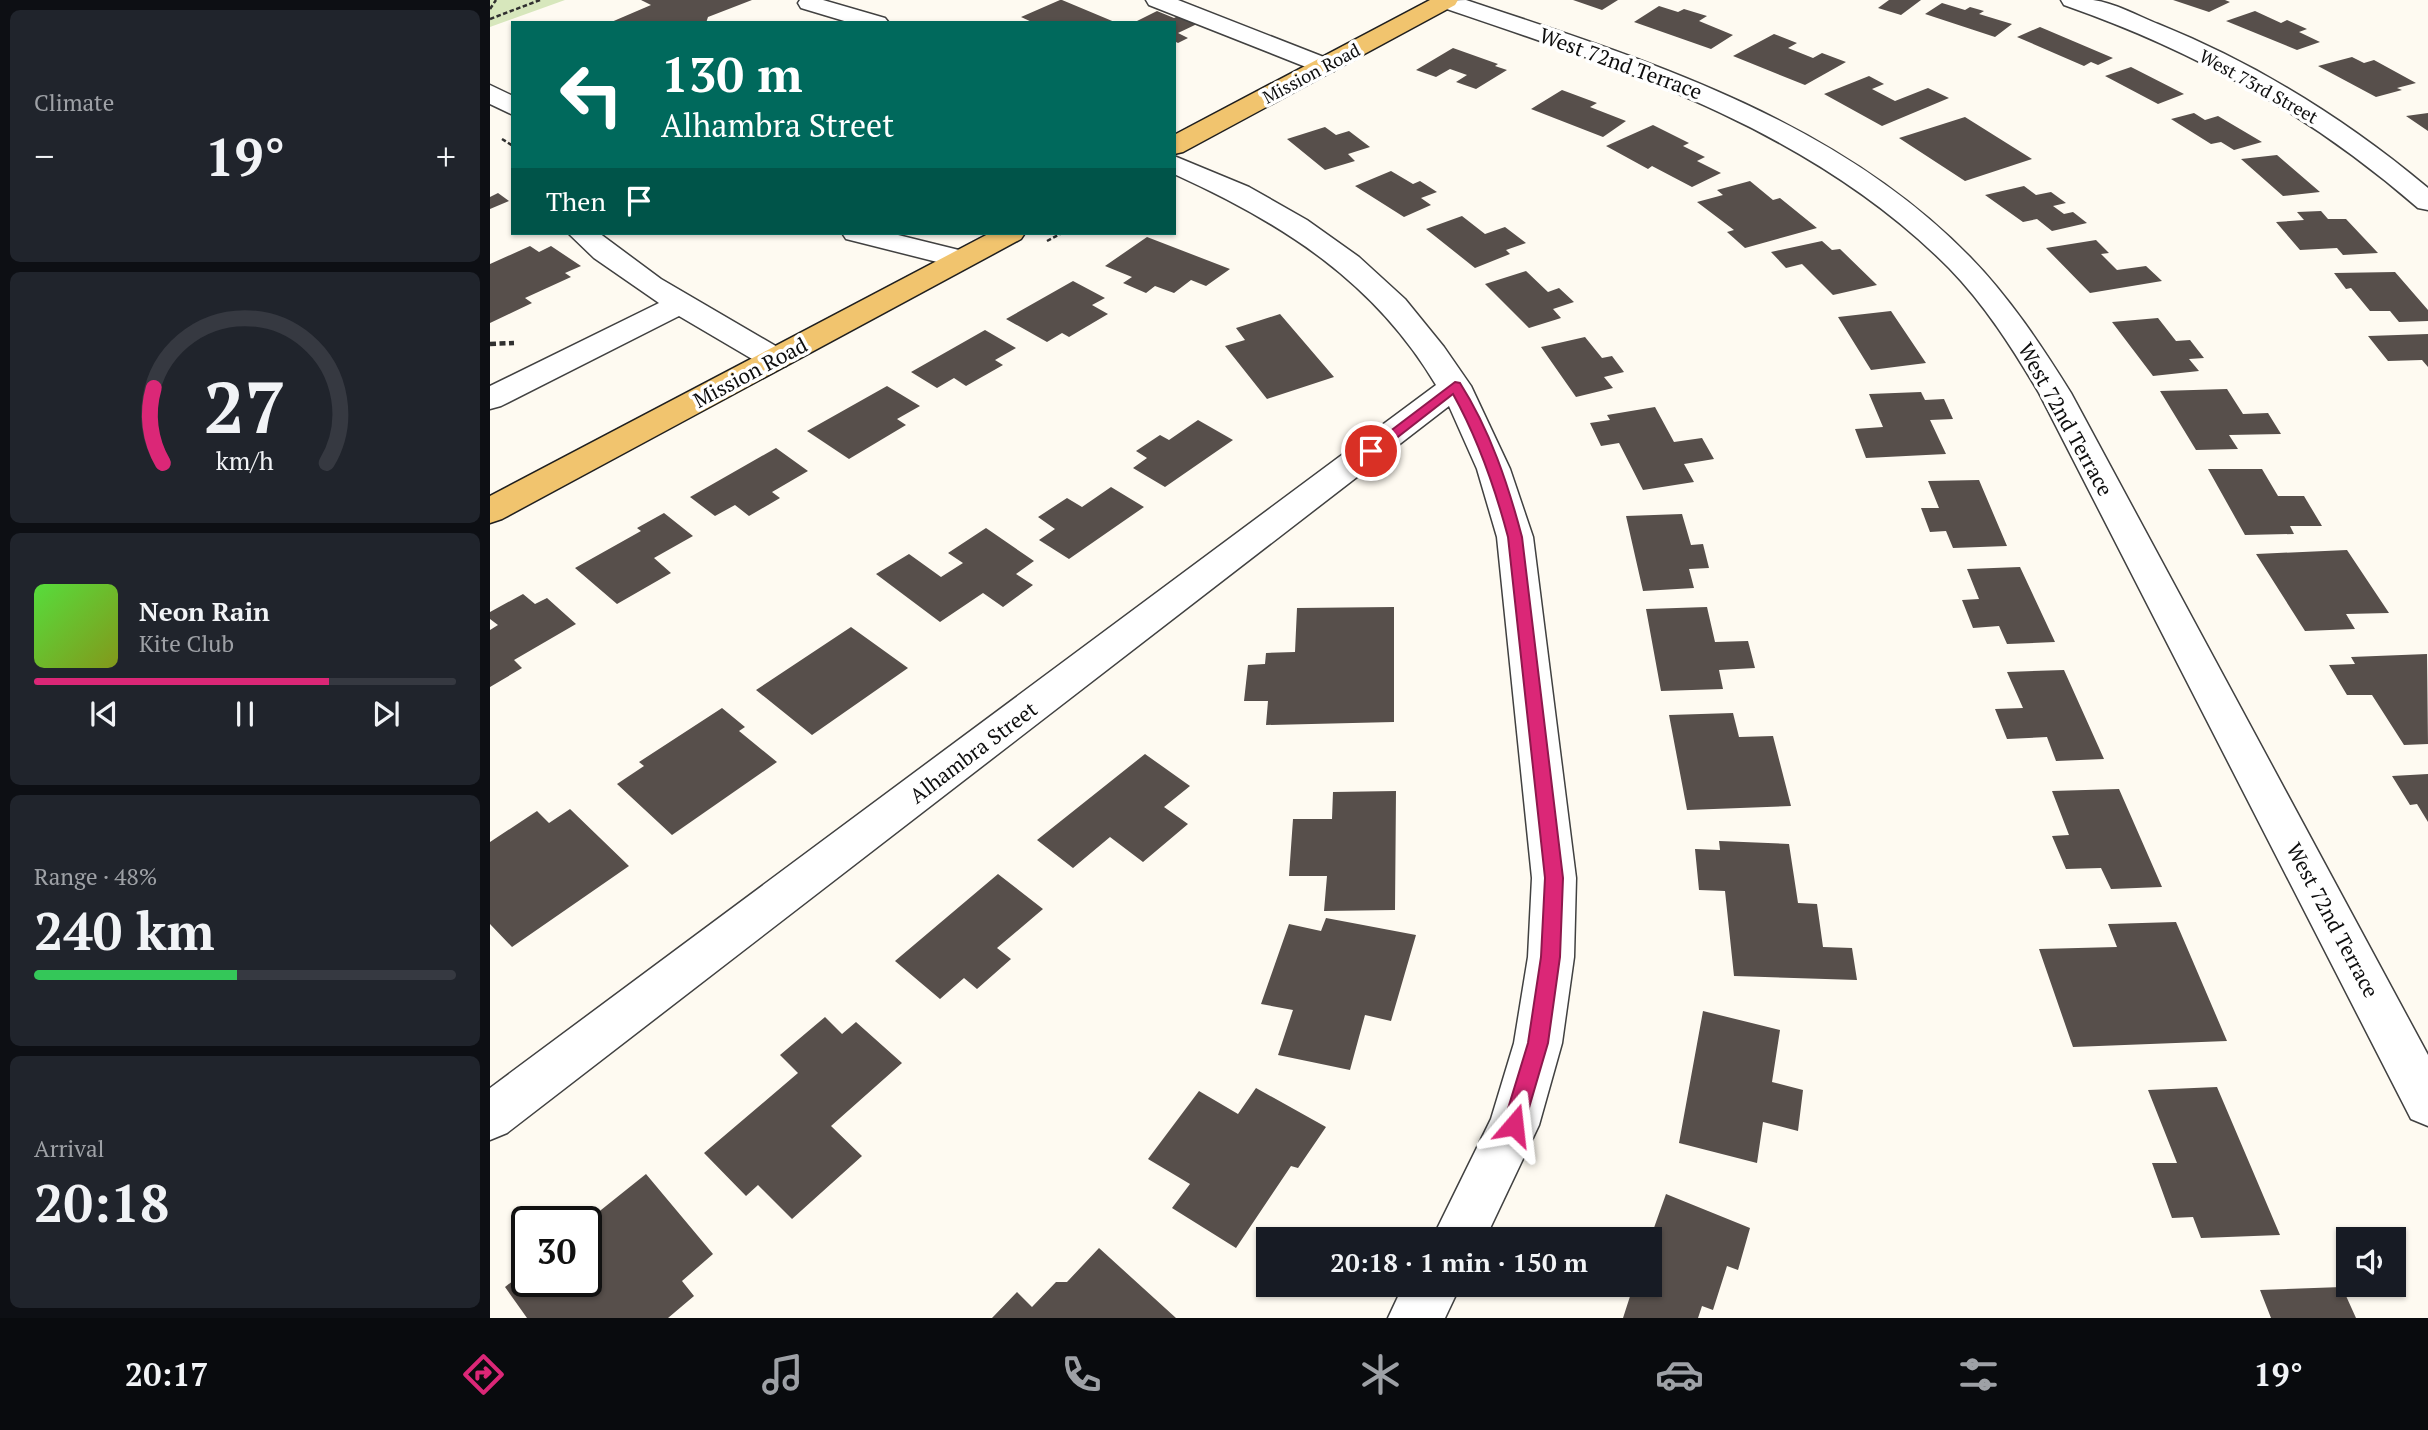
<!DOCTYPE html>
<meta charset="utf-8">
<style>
:root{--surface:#171b24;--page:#20242c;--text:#f1f3f6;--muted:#9ea1a6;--line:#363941;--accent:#db2777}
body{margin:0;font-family:"PT Serif",serif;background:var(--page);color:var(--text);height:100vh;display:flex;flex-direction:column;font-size:26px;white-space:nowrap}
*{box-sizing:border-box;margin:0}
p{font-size:23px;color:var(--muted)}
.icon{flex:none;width:38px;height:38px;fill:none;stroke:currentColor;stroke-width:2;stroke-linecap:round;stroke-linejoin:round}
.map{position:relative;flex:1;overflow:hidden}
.sheet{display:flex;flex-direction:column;gap:10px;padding:10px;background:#0d0f14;width:490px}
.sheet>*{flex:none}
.banner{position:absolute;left:21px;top:21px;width:665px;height:214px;border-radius:0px;box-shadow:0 2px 5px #0004;background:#00695c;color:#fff;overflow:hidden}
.fabs{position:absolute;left:1846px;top:1227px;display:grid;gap:14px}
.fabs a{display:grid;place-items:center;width:70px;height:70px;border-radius:0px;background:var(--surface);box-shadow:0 2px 5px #0004;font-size:35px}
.speed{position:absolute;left:21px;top:1206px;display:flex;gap:14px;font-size:35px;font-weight:700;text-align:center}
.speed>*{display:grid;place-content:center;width:91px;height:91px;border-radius:50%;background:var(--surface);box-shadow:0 2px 5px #0004;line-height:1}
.speed .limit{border:4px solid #111;border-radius:10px;background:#fff;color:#111}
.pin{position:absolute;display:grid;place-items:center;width:60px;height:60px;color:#fff;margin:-30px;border:4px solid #fff;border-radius:50%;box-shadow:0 2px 7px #0007}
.me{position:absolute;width:77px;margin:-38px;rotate:17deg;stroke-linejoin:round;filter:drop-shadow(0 0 5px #0008)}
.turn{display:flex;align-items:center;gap:24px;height:147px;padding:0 35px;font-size:32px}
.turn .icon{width:91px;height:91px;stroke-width:2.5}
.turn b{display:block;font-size:49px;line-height:60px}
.then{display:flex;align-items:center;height:66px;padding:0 35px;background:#0003;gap:14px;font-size:26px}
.big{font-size:52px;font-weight:800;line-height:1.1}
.sheet .tile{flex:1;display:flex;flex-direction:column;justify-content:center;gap:10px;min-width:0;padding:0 24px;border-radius:10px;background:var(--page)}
.sheet .dial{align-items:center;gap:0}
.dial svg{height:182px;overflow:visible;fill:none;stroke:var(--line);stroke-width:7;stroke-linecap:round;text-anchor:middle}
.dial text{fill:var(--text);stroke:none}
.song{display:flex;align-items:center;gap:21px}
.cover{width:84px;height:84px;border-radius:10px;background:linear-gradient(135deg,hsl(110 70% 55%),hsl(70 70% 35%))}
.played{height:7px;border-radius:4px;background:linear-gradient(90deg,var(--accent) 70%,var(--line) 70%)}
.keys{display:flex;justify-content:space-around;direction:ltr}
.heat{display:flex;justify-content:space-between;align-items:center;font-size:38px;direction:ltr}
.charge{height:10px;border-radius:5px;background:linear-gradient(90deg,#34c759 48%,var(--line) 0)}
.trip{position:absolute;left:766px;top:1227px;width:406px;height:70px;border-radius:0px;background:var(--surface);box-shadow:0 2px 5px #0004;font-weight:800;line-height:70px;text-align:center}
.tab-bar{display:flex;height:112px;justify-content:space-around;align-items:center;background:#090b0e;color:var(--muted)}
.tab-bar .icon{width:49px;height:49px}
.tab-bar .active{color:var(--accent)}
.tab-bar b{font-size:32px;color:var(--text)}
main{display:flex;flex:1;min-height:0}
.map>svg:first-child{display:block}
.green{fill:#d7e7bc}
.building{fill:#574f4b}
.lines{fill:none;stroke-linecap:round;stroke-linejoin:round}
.minor-casing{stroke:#414141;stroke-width:3}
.major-casing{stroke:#1f1f1f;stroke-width:3}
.path-far1{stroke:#303030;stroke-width:2.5;stroke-dasharray:4.5 2.5;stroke-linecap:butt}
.path{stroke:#303030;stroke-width:4.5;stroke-dasharray:6 3.5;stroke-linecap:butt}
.minor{fill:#fff;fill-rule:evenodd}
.major{fill:#f1c46e;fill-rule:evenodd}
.route{fill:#db2777;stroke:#8e194d;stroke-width:2}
.labels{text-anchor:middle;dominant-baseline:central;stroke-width:7;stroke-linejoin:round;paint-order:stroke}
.far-street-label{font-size:18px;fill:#0e0e0e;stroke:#fff}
.street-label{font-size:21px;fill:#0e0e0e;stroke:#fff}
</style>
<main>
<section class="sheet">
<div class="tile"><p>Climate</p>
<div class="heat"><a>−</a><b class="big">19°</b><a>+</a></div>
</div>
<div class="tile dial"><svg viewBox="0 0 100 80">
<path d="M14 69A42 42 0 1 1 86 69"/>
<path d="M14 69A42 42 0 0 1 10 36" stroke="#db2777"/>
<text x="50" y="56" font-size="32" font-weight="700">27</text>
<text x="50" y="72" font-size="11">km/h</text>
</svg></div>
<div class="tile">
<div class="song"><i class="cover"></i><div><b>Neon Rain</b><p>Kite Club</p></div></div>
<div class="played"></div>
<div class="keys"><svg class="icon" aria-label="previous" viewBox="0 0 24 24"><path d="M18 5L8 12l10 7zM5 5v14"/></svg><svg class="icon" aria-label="pause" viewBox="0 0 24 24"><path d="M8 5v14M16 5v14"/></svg><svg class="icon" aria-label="next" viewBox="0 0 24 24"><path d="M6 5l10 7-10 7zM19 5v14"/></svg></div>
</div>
<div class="tile"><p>Range · 48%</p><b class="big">240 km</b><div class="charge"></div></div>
<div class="tile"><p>Arrival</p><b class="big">20:18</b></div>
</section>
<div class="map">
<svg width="1938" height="1318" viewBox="0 0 1938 1318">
<rect width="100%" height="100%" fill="#fefaf1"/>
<path class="green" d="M0 0H75L0 27Z"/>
<path class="building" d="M151 0H262L218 17 216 23H119L161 5Z
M570 0H572L627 23H544L531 17Z
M1083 0H1128L1112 10Z
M1399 0H1431L1411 15 1388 8Z
M1683 0H1735L1740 2 1719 12Z
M1452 3 1475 10 1480 7 1494 11 1489 14 1522 24 1505 37 1435 14Z
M1169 6 1188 12 1194 9 1217 16 1209 21 1243 35 1221 49 1144 22Z
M667 11 684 18 688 16 707 24 688 33 698 38 688 43 684 41V23H643Z
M1765 11 1791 23 1797 20 1817 29 1809 32 1830 42 1807 50 1736 21Z
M1550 27 1623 58 1608 65 1601 62 1594 66 1527 37Z
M1284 34 1307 43 1298 48 1323 58 1332 53 1356 62 1315 85 1243 56Z
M963 48 1008 64 1005 66 1017 70 986 89 966 82 977 75 960 69 946 77 926 70Z
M1862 57 1874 63 1884 60 1926 83 1907 88 1912 90 1886 97 1828 66Z
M1641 67 1694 94 1668 104 1615 76Z
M1379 76 1394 84 1382 89 1405 101 1438 88 1459 98 1392 126 1334 94Z
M1072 90 1107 103 1100 107 1136 121 1113 137 1041 109Z
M1704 113 1715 120 1728 116 1772 142 1744 150 1731 142 1721 144 1681 119Z
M1938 113V131L1916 116Z
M1475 117 1542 159 1475 181 1409 138Z
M1163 125 1199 143 1193 146 1215 157 1207 161 1231 173 1202 187 1162 166 1158 169 1116 146Z
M835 127 846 135 859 131 880 147 858 154 865 161 835 170 797 139Z
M1787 155 1830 192 1793 196 1751 159Z
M901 171 923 184 930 181 947 192 931 198 941 205 914 217 865 186Z
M1260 181 1283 200 1290 198 1327 228 1255 248 1237 232 1244 230 1207 202 1233 195 1227 190Z
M1534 186 1546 195 1561 192 1576 203 1563 206 1574 214 1583 212 1597 223 1562 231 1547 219 1533 222 1495 195Z
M8 193 19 201 0 209V197Z
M1831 211 1838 219H1856L1888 253 1853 255 1847 248 1810 250 1786 222 1814 220 1807 212Z
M972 216 995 234 1015 227 1036 243 1016 250 1020 254 985 268 936 229Z
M657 237 740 269 716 286 701 280 684 293 665 286 656 293 633 283 642 277 615 266Z
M1606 240 1619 253 1611 254 1627 270 1656 266 1672 281 1600 293 1556 248Z
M1332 241 1342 250 1350 249 1387 285 1343 295 1312 264 1296 268 1281 252Z
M40 246 49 252 61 246 91 266 75 273 81 277 35 298 42 303 0 323V264Z
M1036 271 1058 292 1069 288 1084 302 1063 309 1071 318 1039 328 995 284Z
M1905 272 1938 310V321L1909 322 1900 311H1880L1861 288 1856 289 1844 273Z
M583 281 615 298 602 305 618 314 579 337 572 333 557 342 516 319Z
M1401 311 1436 363 1381 370 1348 317Z
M790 314 844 377 777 399 735 346 755 340 746 328Z
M1668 318 1686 341 1700 340 1714 358 1699 359 1709 371 1663 376 1622 322Z
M495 330 526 348 505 360 513 365 476 386 464 378 447 388 421 372Z
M1938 334V367L1932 360 1898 361 1878 336Z
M1095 337 1112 358 1122 356 1134 372 1114 377 1123 388 1086 397 1051 347Z
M397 386 430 406 407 419 416 425 359 459 317 431Z
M1737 389 1753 414 1778 413 1791 434 1739 435 1748 449 1706 450 1670 391Z
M1431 392 1435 400 1454 399 1463 419 1440 420 1456 454 1376 458 1365 429 1393 427 1379 394Z
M1165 407 1184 442 1212 438 1224 459 1194 464 1204 482 1153 490 1129 443 1111 446 1100 423 1120 420 1117 415Z
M708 420 743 440 675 487 643 468 657 458 646 451 670 435 679 440Z
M286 448 318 471 282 492 290 498 259 516 245 505 225 516 200 497Z
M1718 469H1772L1788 496H1814L1832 526H1800L1804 534 1755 535Z
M1489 480 1517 546 1463 548 1456 531 1440 532 1431 508H1449L1438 481Z
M621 487 654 507 579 559 549 540 565 529 548 517 577 498 592 507Z
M174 513 203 536 164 558 181 573 127 604 85 568 151 531 147 528Z
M1192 514 1201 545 1213 544 1219 568 1199 569 1204 588 1153 591 1136 516Z
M496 528 544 561 526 574 543 585 513 607 493 593 450 622 386 574 419 554 451 577 473 563 458 553Z
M1857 550 1899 613 1856 614 1865 629 1815 631 1766 554Z
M1530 567 1565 642 1517 644 1509 626 1483 628 1472 600 1489 599 1477 569Z
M33 594 45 604 57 598 86 624 24 660 32 668 0 687V630L8 625 0 619V612Z
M904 607V722L776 725 778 701H754L758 665 775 664 776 653 805 652 807 608Z
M1217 607 1225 642 1258 641 1265 668 1229 670 1233 689 1171 691 1156 609Z
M361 627 418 668 322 735 266 690Z
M1937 654 1938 744 1914 745 1882 695H1857L1839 665 1865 664 1861 657Z
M1574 670 1614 759 1566 761 1557 737 1517 739 1505 709 1533 708 1517 672Z
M232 708 255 727 249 731 287 762 182 835 127 784 154 766 149 762Z
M1243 713 1249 737 1283 736 1301 806 1197 810 1179 715Z
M655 754 700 786 674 807 698 824 653 862 620 837 583 868 547 840Z
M1938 774V822L1927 804 1920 805 1902 776Z
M1629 789 1672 887 1621 889 1611 868 1576 869 1562 836 1579 835 1562 791Z
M906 791 905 910 834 911 837 876H799L803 819H842L843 792Z
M80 809 139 866 22 947 0 924V842L47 811 59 823Z
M1229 841 1299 844 1308 903 1327 904 1333 947 1362 948 1367 980 1244 976 1235 891 1209 890 1205 849 1230 850Z
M508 874 553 909 507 948 521 959 487 989 474 978 450 999 405 961Z
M836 918 926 935 901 1021 875 1015 860 1070 788 1055 803 1010 771 1004 799 924 831 931Z
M1686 922 1737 1041 1583 1047 1549 949 1627 947 1618 924Z
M1213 1011 1290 1030 1282 1082 1313 1090 1308 1131 1273 1122 1267 1163 1189 1143Z
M335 1017 352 1034 366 1022 412 1063 341 1126 372 1156 302 1219 268 1185 256 1196 214 1153 308 1073 290 1055Z
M1727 1087 1790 1235 1711 1238 1703 1217 1682 1218 1662 1163H1687L1658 1090Z
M766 1088 836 1127 808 1168 801 1166 746 1248 682 1208 700 1184 658 1159 709 1091 748 1114Z
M156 1174 223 1254 192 1281 204 1296 178 1318H37L15 1287 33 1273 29 1267 37 1261V1281H96V1222Z
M1176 1194 1260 1228 1248 1270 1237 1266 1223 1310 1212 1306 1208 1318H1133L1144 1284H1160V1239Z
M609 1248 686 1318H502L527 1292 542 1307 566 1282H577Z
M1852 1287 1866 1318H1781L1770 1290Z"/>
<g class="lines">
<defs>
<path id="minor" d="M310 0H333L395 18 399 23H361L311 8 308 3Z
M656 0H688L844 61 847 66 844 71 835 73 826 71 659 5Z
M976 0C1154 59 1346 119 1480 257 1520 298 1551 345 1581 393L1938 1055V1126L1921 1119 1549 393C1523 349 1495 305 1459 268 1320 128 1130 68 948 6L945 1Z
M1571 0C1581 0 1592 0 1603 0 1625 3 1648 16 1668 24 1767 64 1857 120 1938 188V210L1928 208C1820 115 1708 52 1574 5Z
M0 85 23 96V115L0 104Z
M684 156 759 187 817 220 869 257 915 299 954 347 981 386 1020 469 1043 537 1086 878 1084 957 1072 1043 1049 1125 995 1239H942L1001 1119 1024 1043 1038 957 1042 878 1007 537 987 469 959 406 17 1133 0 1140V1088L946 385C884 281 792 223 684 174Z
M78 233H109L171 279 296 352 301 359 296 366 285 368 274 366 189 316 11 406 0 409V386L169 303 104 258Z
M352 233H400L481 253 486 259 481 265 471 268 356 239Z
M914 1284H971L955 1318H898Z"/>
<path id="major" d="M940 0H968L965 5 693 152 684 154V135Z
M500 233H535L531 239 12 519 0 523V496Z"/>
</defs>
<use href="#minor" class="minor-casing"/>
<use href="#major" class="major-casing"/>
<path class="path-far1" d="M0 9 6 0
M0 19 50 0
M12 139 23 146
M557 241 572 233"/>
<path class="path" d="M0 344 24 343"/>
<use href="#minor" class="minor"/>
<use href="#major" class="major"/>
</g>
<path class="route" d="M965 382 970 383C1000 430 1018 484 1032 537L1073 878 1070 957 1058 1043 1034 1125 1031 1132 1024 1135 1016 1132 1013 1125 1038 1043 1051 957 1055 878 1018 537C1005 488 988 439 963 394L886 454H876L874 451Z"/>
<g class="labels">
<g class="far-street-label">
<text transform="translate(821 73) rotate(-28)">Mission Road</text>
<text transform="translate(1769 86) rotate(29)">West 73rd Street</text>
</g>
<g class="street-label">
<text transform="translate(1131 63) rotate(20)">West 72nd Terrace</text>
<text transform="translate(260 372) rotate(-28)">Mission Road</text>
<text transform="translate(1576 419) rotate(61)">West 72nd Terrace</text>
<text transform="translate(483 752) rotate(-37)">Alhambra Street</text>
<text transform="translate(1843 920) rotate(62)">West 72nd Terrace</text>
</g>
</g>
</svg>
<div class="fabs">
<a><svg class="icon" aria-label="sound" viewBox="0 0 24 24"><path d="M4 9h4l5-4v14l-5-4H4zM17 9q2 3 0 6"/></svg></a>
</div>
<div class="speed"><div class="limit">30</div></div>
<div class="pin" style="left:881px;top:451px;background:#d93025"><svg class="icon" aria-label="arrive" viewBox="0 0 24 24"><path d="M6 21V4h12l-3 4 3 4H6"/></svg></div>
<svg class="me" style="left:1024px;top:1125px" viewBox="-20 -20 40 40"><path d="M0-17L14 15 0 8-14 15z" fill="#db2777" stroke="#fff" stroke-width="4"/></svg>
<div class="trip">20:18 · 1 min · 150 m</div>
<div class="banner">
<div class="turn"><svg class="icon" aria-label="left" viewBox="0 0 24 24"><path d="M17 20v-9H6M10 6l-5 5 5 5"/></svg><div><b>130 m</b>Alhambra Street</div></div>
<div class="then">Then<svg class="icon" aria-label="arrive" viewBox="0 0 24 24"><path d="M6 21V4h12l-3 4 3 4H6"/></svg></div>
</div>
</div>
</main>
<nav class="tab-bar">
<b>20:17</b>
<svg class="icon active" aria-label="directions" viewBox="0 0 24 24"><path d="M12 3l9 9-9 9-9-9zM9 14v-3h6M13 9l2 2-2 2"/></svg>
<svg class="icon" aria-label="music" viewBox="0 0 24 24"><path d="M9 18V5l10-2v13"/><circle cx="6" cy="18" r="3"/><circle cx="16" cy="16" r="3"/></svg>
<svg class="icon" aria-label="phone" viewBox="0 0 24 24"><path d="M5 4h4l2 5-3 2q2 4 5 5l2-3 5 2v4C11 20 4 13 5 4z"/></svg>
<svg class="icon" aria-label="climate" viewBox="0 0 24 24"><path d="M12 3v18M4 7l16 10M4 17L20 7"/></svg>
<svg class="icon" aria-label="car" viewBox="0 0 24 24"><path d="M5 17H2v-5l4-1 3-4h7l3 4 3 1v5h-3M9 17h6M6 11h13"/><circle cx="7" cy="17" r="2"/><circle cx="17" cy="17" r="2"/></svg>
<svg class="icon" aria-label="filters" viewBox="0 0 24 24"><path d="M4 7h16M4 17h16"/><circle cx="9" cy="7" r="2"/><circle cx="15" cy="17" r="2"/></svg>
<b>19°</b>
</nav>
